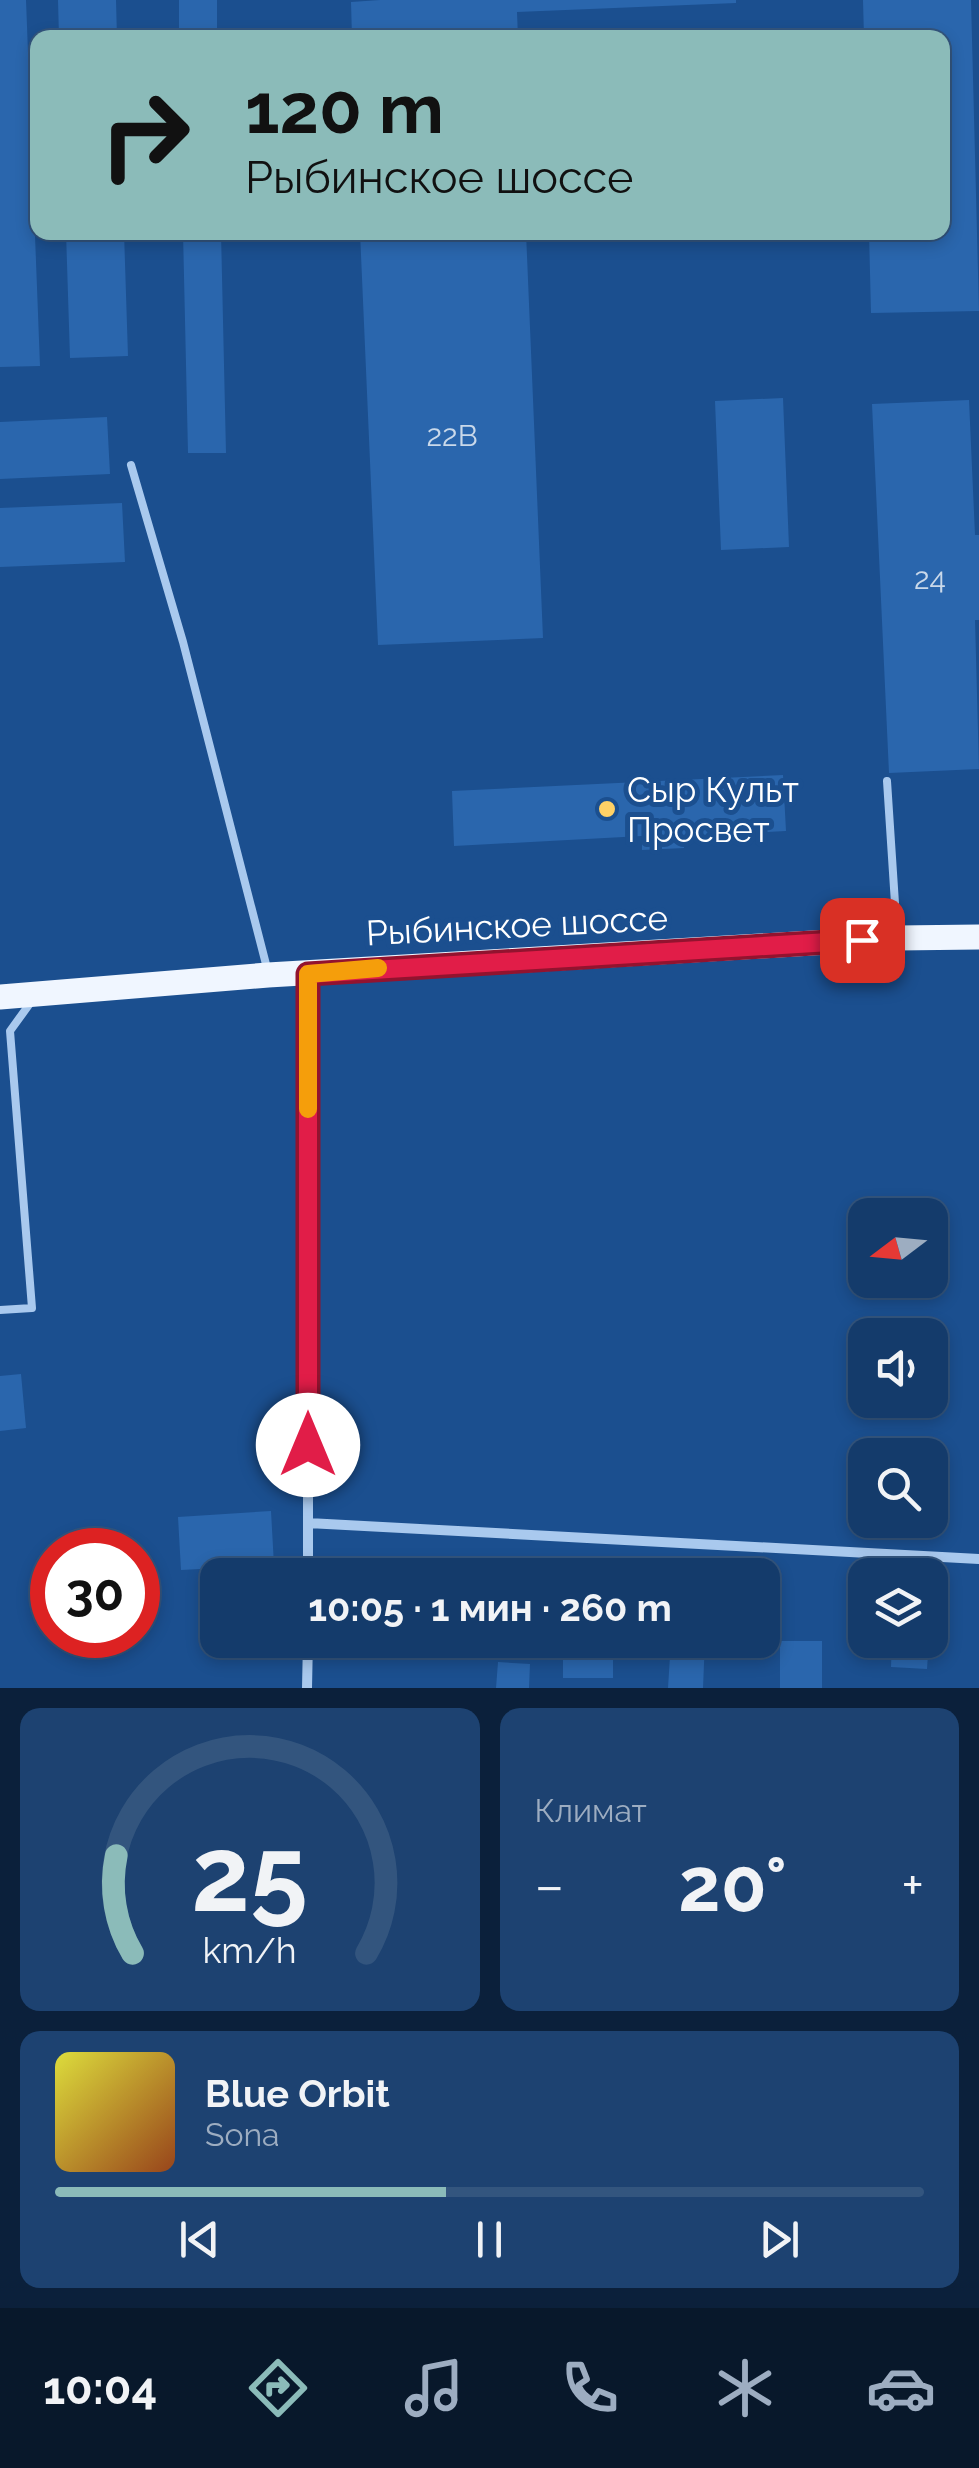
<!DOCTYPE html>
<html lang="ru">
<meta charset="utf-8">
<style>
:root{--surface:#143b6b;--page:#1d4271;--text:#f1f3f6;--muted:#9dadc1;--line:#33557e;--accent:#8bbbb9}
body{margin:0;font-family:Raleway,sans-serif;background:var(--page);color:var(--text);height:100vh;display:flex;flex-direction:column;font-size:38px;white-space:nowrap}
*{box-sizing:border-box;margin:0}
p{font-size:32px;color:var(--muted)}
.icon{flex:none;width:55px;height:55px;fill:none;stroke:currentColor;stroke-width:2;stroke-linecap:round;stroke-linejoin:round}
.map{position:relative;height:1688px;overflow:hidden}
.drawer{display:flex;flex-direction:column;gap:20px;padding:20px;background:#0b203b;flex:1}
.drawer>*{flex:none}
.top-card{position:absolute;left:30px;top:30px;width:920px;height:210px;border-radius:20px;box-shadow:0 5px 15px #0003,0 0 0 2px var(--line);background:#8bbbb9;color:#111;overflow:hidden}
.needle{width:65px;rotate:254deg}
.buttons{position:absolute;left:848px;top:1198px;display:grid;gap:20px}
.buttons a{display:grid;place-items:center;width:100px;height:100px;border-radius:20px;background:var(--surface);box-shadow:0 5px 15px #0003,0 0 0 2px var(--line);font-size:50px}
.speed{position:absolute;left:30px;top:1528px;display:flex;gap:20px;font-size:50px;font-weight:700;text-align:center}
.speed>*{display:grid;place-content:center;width:130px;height:130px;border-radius:50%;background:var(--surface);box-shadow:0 5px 15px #0003,0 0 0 2px var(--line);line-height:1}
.speed .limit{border:15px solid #d22;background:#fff;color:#111}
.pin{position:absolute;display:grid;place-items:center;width:85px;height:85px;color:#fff;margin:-42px;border-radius:20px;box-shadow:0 5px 15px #0006}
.me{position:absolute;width:110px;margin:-55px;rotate:0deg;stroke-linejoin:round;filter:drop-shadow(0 0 8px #0008)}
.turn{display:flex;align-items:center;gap:35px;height:210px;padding:0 50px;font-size:45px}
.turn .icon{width:130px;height:130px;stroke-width:2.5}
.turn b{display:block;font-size:70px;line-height:85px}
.big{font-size:75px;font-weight:700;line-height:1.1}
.drawer .widget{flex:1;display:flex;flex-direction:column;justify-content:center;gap:15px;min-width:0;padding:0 35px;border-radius:20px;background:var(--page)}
.drawer .dial{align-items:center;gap:0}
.dial svg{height:260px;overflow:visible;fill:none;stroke:var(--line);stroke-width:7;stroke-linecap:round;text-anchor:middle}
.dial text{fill:var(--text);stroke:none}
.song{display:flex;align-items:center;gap:30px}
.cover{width:120px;height:120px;border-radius:15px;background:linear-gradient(135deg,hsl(60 70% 55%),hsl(20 70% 35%))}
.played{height:10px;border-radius:5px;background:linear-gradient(90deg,var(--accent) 45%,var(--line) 45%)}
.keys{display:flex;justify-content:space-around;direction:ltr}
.heat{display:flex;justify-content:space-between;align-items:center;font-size:55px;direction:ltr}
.drawer .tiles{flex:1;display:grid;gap:20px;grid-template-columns:1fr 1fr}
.widget:last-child{grid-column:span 2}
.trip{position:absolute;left:200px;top:1558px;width:580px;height:100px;border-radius:20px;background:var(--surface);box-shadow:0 5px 15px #0003,0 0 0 2px var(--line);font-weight:700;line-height:100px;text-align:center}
.dock{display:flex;height:160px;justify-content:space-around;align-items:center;background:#08182b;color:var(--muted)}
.dock .icon{width:70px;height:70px}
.dock .active{color:var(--accent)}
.dock b{font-size:45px;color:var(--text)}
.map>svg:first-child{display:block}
.building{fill:#2a66ad}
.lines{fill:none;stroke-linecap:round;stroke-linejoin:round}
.lane{stroke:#a9c9ee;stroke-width:8}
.street{stroke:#a9c9ee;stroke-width:10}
.primary{stroke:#f0f6ff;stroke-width:25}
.route-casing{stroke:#92132f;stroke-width:25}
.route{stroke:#e11d48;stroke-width:18}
.slow{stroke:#f59e0b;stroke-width:18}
.poi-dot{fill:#ffd166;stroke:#1b4f8f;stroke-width:4}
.labels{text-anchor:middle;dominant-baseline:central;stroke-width:10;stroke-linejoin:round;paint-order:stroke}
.number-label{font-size:30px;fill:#cad9ea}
.poi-label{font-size:35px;fill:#fff;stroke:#1b4f8f;text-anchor:start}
.street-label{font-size:35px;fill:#fff;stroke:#1b4f8f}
</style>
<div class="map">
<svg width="979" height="1688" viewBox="0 0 979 1688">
<rect width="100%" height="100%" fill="#1b4f8f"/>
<path class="building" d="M0 0H26L40 366 0 367Z
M58 0H116L117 38H59Z
M179 0H217V38H179Z
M380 0H736V3L517 12 518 38H352L351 2Z
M863 0H971L979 311 871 313 869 232H942V38H864Z
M66 232H124L128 356 70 358Z
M183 232H221L226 453H188Z
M360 232H526L543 638 378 645Z
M783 398 789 547 721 550 715 401Z
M969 400 975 535H979V620H975L979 769 889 773 872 404Z
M107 417 110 474 0 479V422Z
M122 503 125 562 0 567V508Z
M783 775 786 831 684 836V848L642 850V836L454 846 452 791Z
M21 1374 26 1428 0 1431V1376Z
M271 1511 274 1565 181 1570 178 1517Z
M563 1640H613V1678H563Z
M671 1640H705L703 1688H668Z
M892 1640H929L927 1669 891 1667Z
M780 1641H822V1688H780Z
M498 1662 530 1664 529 1688H496Z"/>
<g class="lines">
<path class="lane" d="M131 465 183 642 268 972
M887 781 897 934
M0 1310 32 1308 10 1031 31 1002"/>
<path class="street" d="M308 1523 979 1559
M308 1575V976
M307 1688 308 1640"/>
<path class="primary" d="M0 997 268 975 897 938 979 937"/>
</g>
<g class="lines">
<defs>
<path id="route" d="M308 1445V974L862 940"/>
</defs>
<use href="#route" class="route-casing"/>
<use href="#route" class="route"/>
<path class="slow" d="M308 1109V974L378 968"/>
</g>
<circle class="poi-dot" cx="607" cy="809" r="10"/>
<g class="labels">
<g class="number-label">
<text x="452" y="435">22В</text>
<text x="930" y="578">24</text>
</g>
<g class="poi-label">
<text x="627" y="789">Сыр Культ<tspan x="627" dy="40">Просвет</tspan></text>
</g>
<g class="street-label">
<text transform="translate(517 925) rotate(-3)">Рыбинское шоссе</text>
</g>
</g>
</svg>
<div class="buttons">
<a><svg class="needle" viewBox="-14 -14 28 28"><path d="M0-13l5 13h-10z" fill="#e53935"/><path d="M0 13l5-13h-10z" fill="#9dadc1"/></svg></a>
<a><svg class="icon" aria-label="sound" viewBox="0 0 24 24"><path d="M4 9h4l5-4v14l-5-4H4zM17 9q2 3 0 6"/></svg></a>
<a><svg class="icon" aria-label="search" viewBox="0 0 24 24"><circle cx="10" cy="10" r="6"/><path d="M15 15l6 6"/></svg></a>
<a><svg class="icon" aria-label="layers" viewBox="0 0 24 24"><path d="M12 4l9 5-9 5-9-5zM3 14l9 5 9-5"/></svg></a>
</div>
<div class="speed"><div class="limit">30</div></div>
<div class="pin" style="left:862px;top:940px;background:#d93025"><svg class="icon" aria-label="arrive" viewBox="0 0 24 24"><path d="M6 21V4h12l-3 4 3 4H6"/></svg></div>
<svg class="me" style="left:308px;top:1445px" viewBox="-20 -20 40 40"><circle r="19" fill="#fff"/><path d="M0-13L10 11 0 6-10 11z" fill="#e11d48"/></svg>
<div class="trip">10:05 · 1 мин · 260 m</div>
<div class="top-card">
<div class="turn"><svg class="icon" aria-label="right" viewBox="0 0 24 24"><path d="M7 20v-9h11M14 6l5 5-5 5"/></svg><div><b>120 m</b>Рыбинское шоссе</div></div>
</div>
</div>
<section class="drawer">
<div class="tiles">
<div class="widget dial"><svg viewBox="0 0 100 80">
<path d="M14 69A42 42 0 1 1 86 69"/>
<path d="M14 69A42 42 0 0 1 9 39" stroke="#8bbbb9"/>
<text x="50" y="56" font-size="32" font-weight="700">25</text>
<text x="50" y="72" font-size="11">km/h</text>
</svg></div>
<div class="widget"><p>Климат</p>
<div class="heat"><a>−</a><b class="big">20°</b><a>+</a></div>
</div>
<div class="widget">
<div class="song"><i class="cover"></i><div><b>Blue Orbit</b><p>Sona</p></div></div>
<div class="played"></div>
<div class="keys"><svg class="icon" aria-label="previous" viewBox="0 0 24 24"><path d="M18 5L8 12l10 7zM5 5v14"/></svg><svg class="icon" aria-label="pause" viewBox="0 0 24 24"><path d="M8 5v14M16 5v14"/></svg><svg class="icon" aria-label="next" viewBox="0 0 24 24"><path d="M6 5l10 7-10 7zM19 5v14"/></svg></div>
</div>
</div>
</section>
<nav class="dock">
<b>10:04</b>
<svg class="icon active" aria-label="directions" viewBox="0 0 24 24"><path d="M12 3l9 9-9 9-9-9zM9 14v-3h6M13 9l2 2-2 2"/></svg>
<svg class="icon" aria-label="music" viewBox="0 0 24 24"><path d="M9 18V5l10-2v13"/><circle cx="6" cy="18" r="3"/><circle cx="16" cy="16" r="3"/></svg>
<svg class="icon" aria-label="phone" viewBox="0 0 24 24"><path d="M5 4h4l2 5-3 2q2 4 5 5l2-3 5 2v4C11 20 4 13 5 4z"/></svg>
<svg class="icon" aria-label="climate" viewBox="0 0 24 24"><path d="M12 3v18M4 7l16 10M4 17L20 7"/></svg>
<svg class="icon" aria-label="car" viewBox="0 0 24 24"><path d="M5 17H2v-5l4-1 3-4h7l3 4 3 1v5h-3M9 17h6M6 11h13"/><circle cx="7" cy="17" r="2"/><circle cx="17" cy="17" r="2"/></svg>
</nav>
